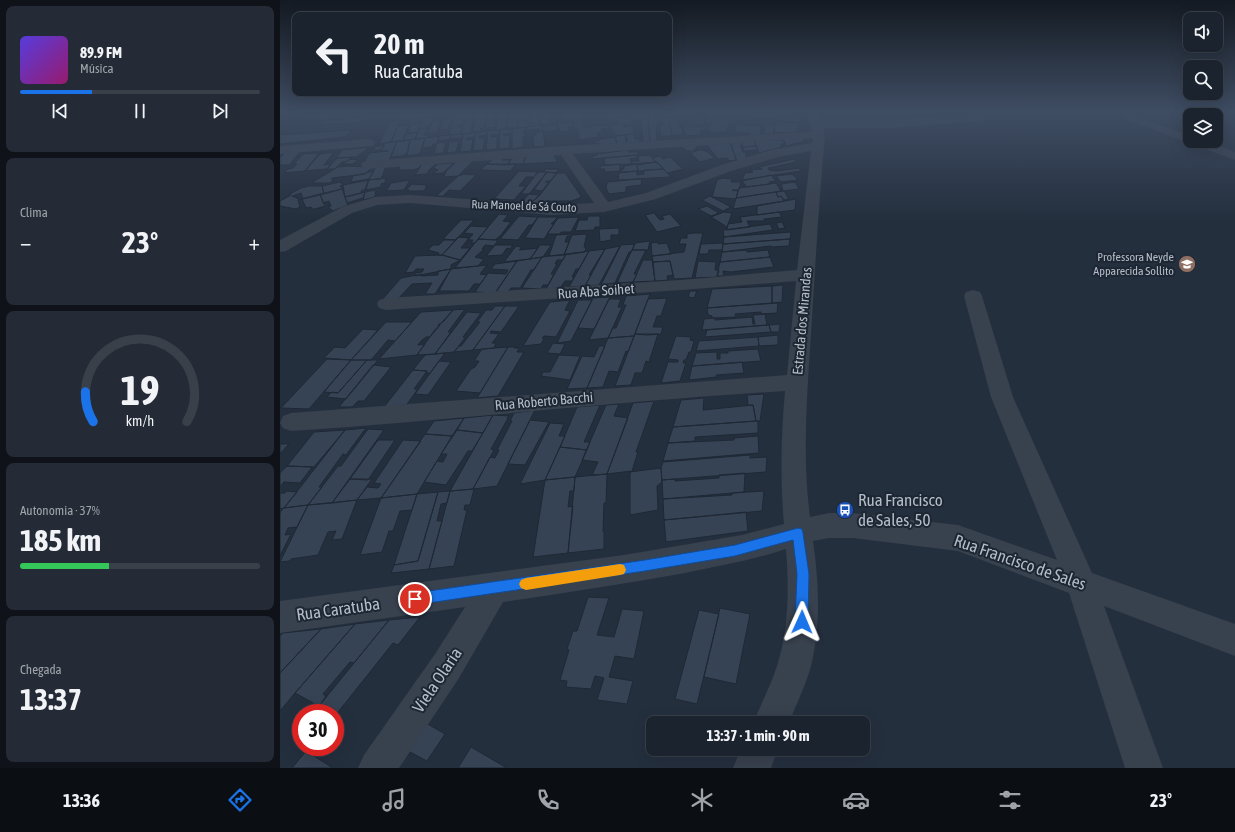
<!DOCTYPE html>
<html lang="pt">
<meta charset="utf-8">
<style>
:root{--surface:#1b232e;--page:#242b36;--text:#f1f3f6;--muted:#a0a4aa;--line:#39404a;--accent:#1a73e8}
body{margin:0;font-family:"Asap Condensed",sans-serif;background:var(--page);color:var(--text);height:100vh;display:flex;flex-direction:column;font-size:15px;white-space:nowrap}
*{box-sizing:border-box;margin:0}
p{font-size:13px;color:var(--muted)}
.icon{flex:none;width:22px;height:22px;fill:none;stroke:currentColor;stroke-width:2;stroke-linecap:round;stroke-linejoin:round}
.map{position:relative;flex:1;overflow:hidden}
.sheet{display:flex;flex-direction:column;gap:6px;padding:6px;background:#0f1319;width:280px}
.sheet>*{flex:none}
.hud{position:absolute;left:12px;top:12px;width:380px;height:84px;border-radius:8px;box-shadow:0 4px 16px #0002,0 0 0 1px var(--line);background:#1b232e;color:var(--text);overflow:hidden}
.fabs{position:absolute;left:903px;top:12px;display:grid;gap:8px}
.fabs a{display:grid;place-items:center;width:40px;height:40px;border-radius:8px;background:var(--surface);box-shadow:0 4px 16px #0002,0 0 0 1px var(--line);font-size:20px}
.speed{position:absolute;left:12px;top:704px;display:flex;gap:8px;font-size:20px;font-weight:700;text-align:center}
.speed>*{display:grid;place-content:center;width:52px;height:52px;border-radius:50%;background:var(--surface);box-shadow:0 4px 16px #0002,0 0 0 1px var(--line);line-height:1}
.speed .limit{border:6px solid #d22;background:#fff;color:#111}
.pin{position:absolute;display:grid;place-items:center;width:34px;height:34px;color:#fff;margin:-17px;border:2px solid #fff;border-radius:50%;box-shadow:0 1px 4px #0007}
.me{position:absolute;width:44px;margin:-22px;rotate:1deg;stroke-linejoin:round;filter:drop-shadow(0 0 3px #0008)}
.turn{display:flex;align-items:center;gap:14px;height:84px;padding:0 16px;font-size:18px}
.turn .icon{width:52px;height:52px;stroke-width:2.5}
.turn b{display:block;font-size:28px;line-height:34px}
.big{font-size:30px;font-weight:700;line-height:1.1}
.sheet .card{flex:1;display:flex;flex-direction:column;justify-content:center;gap:6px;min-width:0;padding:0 14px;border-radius:8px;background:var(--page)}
.sheet .dial{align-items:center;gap:0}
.dial svg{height:104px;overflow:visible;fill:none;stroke:var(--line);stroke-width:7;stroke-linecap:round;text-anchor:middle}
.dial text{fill:var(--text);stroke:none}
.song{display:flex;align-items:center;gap:12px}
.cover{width:48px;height:48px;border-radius:6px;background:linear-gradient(135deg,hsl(250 70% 55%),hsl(320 70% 35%))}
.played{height:4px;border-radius:2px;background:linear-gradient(90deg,var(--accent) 30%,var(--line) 30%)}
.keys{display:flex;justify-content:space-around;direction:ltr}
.heat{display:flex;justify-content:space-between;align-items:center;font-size:22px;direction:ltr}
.charge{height:6px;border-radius:3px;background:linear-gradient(90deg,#34c759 37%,var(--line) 0)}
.trip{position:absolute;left:366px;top:716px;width:224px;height:40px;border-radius:8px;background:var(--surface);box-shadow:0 4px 16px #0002,0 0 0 1px var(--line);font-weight:700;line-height:40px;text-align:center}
.tab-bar{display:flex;height:64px;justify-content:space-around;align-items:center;background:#0b0e12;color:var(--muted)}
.tab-bar .icon{width:28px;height:28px}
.tab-bar .on{color:var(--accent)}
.tab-bar b{font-size:18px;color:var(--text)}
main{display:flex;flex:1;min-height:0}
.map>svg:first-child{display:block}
.building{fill:#364354;stroke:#1f2835}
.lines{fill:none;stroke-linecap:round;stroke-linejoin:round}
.minor{fill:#38414e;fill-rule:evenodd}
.route{fill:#1a73e8;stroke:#114b97}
.slow{fill:#f59e0b}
.labels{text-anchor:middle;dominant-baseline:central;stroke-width:4;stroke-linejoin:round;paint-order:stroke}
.far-street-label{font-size:12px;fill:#b4bcc9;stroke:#1d2633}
.far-poi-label{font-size:12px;fill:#b4bcc9;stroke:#1d2633;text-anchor:end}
.street-label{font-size:14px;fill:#b4bcc9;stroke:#1d2633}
.near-poi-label{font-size:17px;fill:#b4bcc9;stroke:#1d2633;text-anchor:start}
.near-street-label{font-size:17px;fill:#b4bcc9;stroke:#1d2633}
</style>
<main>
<section class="sheet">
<div class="card">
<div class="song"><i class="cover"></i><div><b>89.9 FM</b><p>Música</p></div></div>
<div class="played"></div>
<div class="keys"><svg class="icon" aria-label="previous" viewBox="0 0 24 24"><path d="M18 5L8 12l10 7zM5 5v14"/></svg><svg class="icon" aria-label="pause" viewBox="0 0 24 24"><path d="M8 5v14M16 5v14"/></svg><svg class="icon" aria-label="next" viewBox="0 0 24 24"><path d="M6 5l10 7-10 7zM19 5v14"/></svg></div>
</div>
<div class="card"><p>Clima</p>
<div class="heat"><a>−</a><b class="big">23°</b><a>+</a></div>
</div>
<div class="card dial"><svg viewBox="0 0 100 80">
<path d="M14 69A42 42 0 1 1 86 69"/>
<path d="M14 69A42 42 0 0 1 8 46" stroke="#1a73e8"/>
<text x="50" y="56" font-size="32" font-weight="700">19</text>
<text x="50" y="72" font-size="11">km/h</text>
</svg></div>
<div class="card"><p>Autonomia · 37%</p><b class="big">185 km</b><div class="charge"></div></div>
<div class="card"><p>Chegada</p><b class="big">13:37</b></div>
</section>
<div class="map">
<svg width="955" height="768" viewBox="0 0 955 768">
<rect width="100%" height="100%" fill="#242f3e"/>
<path class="building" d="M46 111H56L51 118 33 119 38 115 44 114Z
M56 111H66L65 113H70L69 116 51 118Z
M72 111H81L79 115 69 116Z
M187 111H197L196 114H194L191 133 181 134Z
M187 111 182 125H177V127H183L181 134 169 135 176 112Z
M218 111 216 113 214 124H216V127L205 128 208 112Z
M218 111H228L227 113 225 129 216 130Z
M228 111 238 112 237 123H238V127L227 128Z
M239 111H249V114H247V118L238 120Z
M249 111H258L259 116 249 117Z
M259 111H270V124L260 125Z
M280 111H291L292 120 282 121Z
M291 111H300L303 121 293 122Z
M321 111H327L325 114 341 112 342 117 323 119Z
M342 111H351L354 115 344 116Z
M353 111H363L364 114 354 115Z
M399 111H425V115L400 116Z
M425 111H442V118H426Z
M478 111H503L504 116 498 117 505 116 503 111H512L514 116H520L522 122H512L508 120H497L496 118H467L466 112 478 114Z
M206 112 204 128 200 129 205 130V131L193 133 196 113Z
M368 114V119L350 120 348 116Z
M425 115V124H415L416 116Z
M260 116V125L249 127V124L255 123H249V117Z
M348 116 352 124 342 125 344 127 353 126 354 134 335 136 331 126 338 125 337 120 332 121V118Z
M368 116H378L379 118H376L377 141 370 142Z
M154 117 151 125H149L148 128 139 129 143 118Z
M389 117 392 136H381L380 126H383L382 118Z
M389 117H397L399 128 402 127 403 134 392 136Z
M83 118 80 122 41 125 44 121Z
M143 118 142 122 130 124 131 119Z
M174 118 167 129 160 130 163 119Z
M425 118H456L454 122 450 121 446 132H441L440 133 428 131 431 123H425Z
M361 119H368L370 142H363Z
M120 120 111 142 99 144 110 122Z
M161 120 157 133 148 134 152 121Z
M247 120 249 127 238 128V121Z
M302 121 304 128 327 125 328 128 321 129 323 132 317 133 319 137 299 140 298 130H295L293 122Z
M142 122 138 132 128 133 132 123Z
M293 122 294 126 288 127 289 131 280 132 278 124Z
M497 122 519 123 517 130 514 133 494 132V126H496Z
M410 124V127H424V130H420L421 135 406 136 403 128Z
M457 124 473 126 481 125 480 136 470 137 471 133H454Z
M128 125 123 141 111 142 118 126Z
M262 125 263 131H260L259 129 246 131V127Z
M276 125 277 130 263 132 262 126Z
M484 125H494V134H483V132H485Z
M246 127 247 131H243L245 136 243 137V147L232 149V129Z
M148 128 144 135H148L147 138 135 139 139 129Z
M232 129V133L223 134 224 136 230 135 229 148 219 149 220 130Z
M72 130 65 137 0 144V135Z
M220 130V134L211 135V137L217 136V149L206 150 208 131Z
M208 131 207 135 199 136V138H205L203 150 193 151 196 132Z
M263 131 265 146 254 147 253 135H256V132Z
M138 132 135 139 123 141 125 135Z
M196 132 195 137 187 138 186 140 193 139 191 151 180 152 183 134Z
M183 134V138L170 139 171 135Z
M353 134 355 139H359L360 142 337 144 335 136 345 135 346 142 348 141 346 135Z
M171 135 170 139 158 141 159 136Z
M159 136 157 144H153L152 147 142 148 145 138Z
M335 137 337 144 321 146V144H315V141L320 140V139Z
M522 137 524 141 507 146 503 139Z
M145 138 140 154 127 156 130 140Z
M130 140 127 154 122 156 111 157 117 141Z
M502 140 505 143 501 144 502 147 479 153 474 141Z
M117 141 109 161 84 163 89 153 108 151H101L105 143Z
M179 141 176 152 167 153 169 142Z
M474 141 476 146 463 147 461 142Z
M166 142 163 153 154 154 157 143Z
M461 142 462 146H460L463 152H465L467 158 457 161 450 143Z
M451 143 456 160 449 161 447 158 438 159 426 144Z
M104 145 102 149 94 151 95 147Z
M415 145 418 149H414L416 151H407L401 146Z
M476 146 478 150 464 151 463 147Z
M81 148H89L76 157 56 158 62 150Z
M348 150V152H358V155L312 159 313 156 317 155V154Z
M420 150 426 151 435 158 420 162 410 153Z
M21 151 9 165H0V158L5 153Z
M54 152 44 165 51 164 47 169 25 171 40 154Z
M39 153 25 171 4 173 8 169 13 168 17 164H14L23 154Z
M273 154 278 162 243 164 246 156Z
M357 155V158L350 159 352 164 325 165 324 158Z
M370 155 376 162 352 164V161H359L358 156Z
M380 156 383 159 390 157 403 169 388 173 372 158Z
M73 157 65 162H62L55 169H47L57 158Z
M232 157 222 160H230L228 164H207L213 159Z
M233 157H245L243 164H228Z
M71 159 78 160 73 164H62Z
M514 159 517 162 488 168 489 170 497 171 519 168 521 171 462 180 465 173 473 172 470 170 482 169 479 167Z
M194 160 178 176 164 177 166 171 176 162Z
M377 162 384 169 358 171 357 165Z
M157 163 149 170 147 174 135 175 142 164Z
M174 163 163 173 152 174 158 170 153 168 158 164Z
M142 164 139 168 133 170H118L121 165Z
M207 164 224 165 236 164 230 171 201 170Z
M340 164V171L324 172 325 169H320V166Z
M357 164 358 171 342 172 341 169H344V166Z
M106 166 101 179 88 180 96 167Z
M58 167 67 166 92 167 85 174 52 178 51 179H54L50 183H31Z
M266 169H279L276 173 263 172Z
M384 169 391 177 338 180 339 173 357 171V175L364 174V170Z
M94 171 89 179 71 182 73 176Z
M239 171 258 172 254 177H246L239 186H246L234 200 214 199Z
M258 172H267L249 194H241Z
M267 172 277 173 270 181H266L265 182H269L262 191 254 190Z
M277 173H285L301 196 300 198 291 201H268L266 205 250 204 260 195Z
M185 174 196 175 180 191 169 190 164 195H167L166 196H156L178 176Z
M512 174 518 180 501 182 496 176Z
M491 175 496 181 489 182 490 184 467 187 462 181Z
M106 178 105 183 101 184V187L85 190 88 180Z
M443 178 452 179 451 182H461L459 190H452L458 191 456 199 432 197 437 180Z
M358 179H362L361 185 346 187V192L329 194 326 188 327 182Z
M89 180 86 189 81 191 82 193 65 197 63 185Z
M130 180 124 190 106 191 111 183Z
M60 182 63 185 60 186 62 189 44 194 42 186Z
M515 182 519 189 503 191 501 184Z
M496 183 501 191 456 198 459 188Z
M132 184 147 185 145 187H148L143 191H127L129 190H126Z
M29 186H42L44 194 23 199 21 193 12 196 19 199 18 200 20 207 16 209 0 206V201L11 195 10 194 21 188Z
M62 189 68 205 53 211 48 207 51 206 49 201 43 203 40 194Z
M96 190 95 197 83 200 85 192Z
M504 191 509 199 504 200 501 196 498 197 496 192Z
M85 192 83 198 67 203 65 197Z
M496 192 498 197 501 196 504 201 453 209 456 198Z
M40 194 45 206 35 209H32L31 207 26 208 22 199 21 200V199Z
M249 194 259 195 250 204 241 203Z
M430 196 432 197 451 207 443 211 422 200Z
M516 199 515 210 477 215V206Z
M427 206 439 213 431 216 418 209Z
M444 212 452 213 447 227 431 217Z
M499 212 502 217 484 219 485 221H467L470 227 447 230 448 224 462 222 460 217Z
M374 213 380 220 384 219 382 216 390 214 401 226 377 232 365 215Z
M219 214 228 215 223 221 231 222 221 235 215 240 198 239Z
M239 216 258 217 252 225H249L238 240 220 239Z
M308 216H320V227H315L314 230 295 231 299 220H307Z
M258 217H278L271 224H274L264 239 245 238Z
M299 217 291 232H281L280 234H267L278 218Z
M181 220H194L176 240 163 239Z
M502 222 505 228 499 229 496 223Z
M490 224 493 230 444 237 443 230Z
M191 226 208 227 195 243H191L193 240H188L193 234 184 233Z
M339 228V235H331V240L320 242 319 229Z
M511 232 510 239 443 244 444 237Z
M413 233H423L412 278 394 279 390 261 373 262 372 256 404 252 406 244H399L401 238H407V234Z
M292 234 291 236H287L285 242H289L284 255 269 256 276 235Z
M307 234 304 247H306L305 252 284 255 292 235Z
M178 237 189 238 181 248H190L180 260 162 255Z
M198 239 218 240 214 246 205 245 202 249H204L195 257 204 259 198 266 175 268Z
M510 239 509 246 491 247V246L442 252 443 244Z
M164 240H176L162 255H158L159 253 148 250 153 245H159Z
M370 241 368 250H352L355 243Z
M378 242V244L387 243 391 254 372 256 371 243Z
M443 243 442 250H429L428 254H419L421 244Z
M355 244 351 252H349L335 283 321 285 341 245Z
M215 245H233L230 249 227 248 222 255 206 256Z
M260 245H271L263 257 250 259Z
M236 246 242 247 239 250 258 248 250 259 224 262Z
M340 246 319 285 305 286 325 249Z
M325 249 309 275H311L305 286 289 287 309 251Z
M352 250H366L354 274H357L353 282 337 283Z
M467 250V252L488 250 490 257 440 262 442 252Z
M309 251 299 269H296L292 277H294L292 281H285L280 288 266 289 286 254Z
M286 254 283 260H277L275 264H277L271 274H274L268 285H263L261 289 242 288 262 257Z
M162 255 180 260 171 265V269L135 276V273L142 272 144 269H136L134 272 125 273 135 256Z
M262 257 254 270H251L240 288H231L228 292H216L237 261Z
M490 257 494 267 451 272 443 271 444 276H437L440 262Z
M363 260H372L375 281 353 282Z
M237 261 215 293 195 292 208 273 226 274 228 270 211 269 215 264Z
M390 261 393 275 387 276 388 280 375 281 373 262Z
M418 261 436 262 435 270H439L437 277 415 278Z
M207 265 200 274 207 275 200 284H194L189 291H159L171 269Z
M171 269 155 294H145L152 283 132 284 118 299 101 301 121 278 142 274 141 276 158 275V271Z
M503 285 502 302 492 303V286Z
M492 286V303L427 308 432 289Z
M410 291H417L414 298 408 297Z
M370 294 354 336 328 338 333 328H336L346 305H343L346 296Z
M330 297 314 329 298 328 313 298Z
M387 298 381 316H377L373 327H383L381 334 367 335 355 334 368 299Z
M329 299H341L338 307H342L328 338 309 340Z
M290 300 285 310 290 311 276 337 264 336 262 338 264 339 261 344 243 346 270 302Z
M298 300H312L291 341 277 343Z
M498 303 497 313 481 314V312L455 314 456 317 432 318V316L428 315 427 308Z
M215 306H225L193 350 174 352 179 346H181L200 322H197L206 310H212Z
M225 306H239L221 332 211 331 210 333 219 334 212 343H216L214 348 193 350Z
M185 309 168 332H171L155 354 137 355 154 331 173 310Z
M173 310 164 321 158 325H160L150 337H146L141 341 138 345 145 344 137 355 99 359 141 312Z
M187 312 201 313 183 337 185 338 174 352 155 354Z
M485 314 487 325 422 330 424 319 435 318V320L472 317 473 324H475L473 315Z
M106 322H132L115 341 108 340 91 360H71Z
M500 324 499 332H491L489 325Z
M489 325 491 332 425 337 427 330Z
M83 329 98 330 71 360 44 358 55 347 65 348Z
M355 334H378L369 362 366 361 362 373H355L351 385 335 386Z
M498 335V345L479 346 478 337Z
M354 336 348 352 346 351 338 372 329 371 323 387 307 388 328 338Z
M396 336 411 337 410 340 414 341 411 352H409L406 360H404L403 363H406L400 381 381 383 388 362H398V360L388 359Z
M478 337 479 346 416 351 419 341Z
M273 343 285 344 280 354 267 353Z
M319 346H325L307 388 287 389 302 356 314 357Z
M228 347 200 393 176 391 191 369 195 367 199 361H194L202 349Z
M228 347H235L234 348H239L237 352H244L218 396 197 398Z
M478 349 481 361 412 366 416 353 437 352V359H440V353H448V351Z
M165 353 150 373H146L147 371 133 370 145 355Z
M279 355 300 356 290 380 261 376 263 372H270Z
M47 359 71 360 29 409 1 408Z
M71 360H87L58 393 44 392Z
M87 360H98L66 399 47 397 52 392 58 393Z
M159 361 171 362 148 395 135 394Z
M462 362 464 373 436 375 437 377 409 380 412 366Z
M93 365 111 367 84 401H78L72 407H59Z
M133 370 147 371 134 389H138L125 407H104Z
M484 394 480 421H476L473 405H468L467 395Z
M424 398 423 410 473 405 476 421 393 427 401 400Z
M374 401 356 452H358L352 471 327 474 353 403Z
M339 404 334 416 348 418 327 474 312 475 318 462 302 460 326 405Z
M320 405 304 442H310L307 450 280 447 297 407Z
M255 410 217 486 193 489 210 457 215 458 219 450H217L232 421H230L234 413Z
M213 415 229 416 227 418H228L211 449 214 450 193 489 170 491Z
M213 415 203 433 177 430 184 418Z
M184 418 172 436 145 434 154 421Z
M250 420 269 422 245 465 228 464Z
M476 421H478V433L415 437V441L388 443 393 427Z
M270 423 284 424 279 436H285L265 480 240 484Z
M86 428 66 455 63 454 39 487H42L28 505 4 508 65 430Z
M88 429 104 430 52 503 28 505 58 466H61Z
M65 430 34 467 7 466 34 432Z
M177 430 203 433 192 451H188L166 485 144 482 157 461 163 462 167 454H161Z
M145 434 172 436 137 494 101 498Z
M478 436 479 453 383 461 388 443 454 440V438Z
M98 440H115L88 480 70 479Z
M123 440 141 441 101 498 77 500 87 487 98 488 101 484 94 483Z
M0 444H9L0 454Z
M280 447 307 450 295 477 265 480Z
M470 455V458L487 457 486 472 382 480 381 468 383 462Z
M7 466 32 467 20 483 4 482 0 487V473Z
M381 468 382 482 377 486 378 510 350 515V472Z
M465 473 464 492 383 499 382 480 395 479V481L439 478V475Z
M327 474 326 503H324L323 532 324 531V549L288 553 295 477Z
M295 477 294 491H290L288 507 293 506 288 553 253 557 265 480Z
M70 479H92L77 500 52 503Z
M194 489 190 505H185L184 510H187L174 566 149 569 170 491Z
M6 491 17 492 4 508 0 509V493H5Z
M170 491 167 503 161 504 157 521H162L149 569 111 573 114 565 138 561 158 492Z
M484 491 482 511 384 520 383 499 452 495V493Z
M158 492 138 561 114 565 137 494Z
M137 494 132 510 120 511 113 531H109L102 552 80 555 101 498Z
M77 500 62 539 52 540 56 531 48 532 38 555 11 559 10 561 0 562 28 505Z
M28 505 17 527 8 528 5 535 11 534 0 556V513L3 508Z
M466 512 468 531 386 542 384 520Z
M308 597 329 598 317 635 334 637 342 609 364 611 354 659 335 656 329 677 353 681 347 704 317 700 324 678 315 676 311 689 286 687 287 681 280 680 289 650 287 649 293 631H297Z
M440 608 470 614 456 684 424 677Z
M419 610 439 614 417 704 395 699Z
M140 617 118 645 113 643 55 716V713H50L39 706 109 620Z
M109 620 74 663 70 662 43 694 46 696 39 706 15 693 75 624Z
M75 624 15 693 0 711V673L41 629Z
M41 629 0 673V636L3 633Z
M141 720 165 734 147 761 130 752 128 756 118 751Z
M191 747 227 768H178Z
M26 751 53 768H12Z"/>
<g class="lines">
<path class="minor" d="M132 111H171L166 114 121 119 117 118 115 116 117 114Z
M526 111H538L541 120H613L690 115 687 111H699L706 118 704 120 700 121 613 128H543L545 135C539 201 535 268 531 335 527 395 522 456 530 517L549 513H573L678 525 777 560 711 397 684 296 686 292 693 290 700 292 702 296 733 397 812 573 955 624V656L824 606 883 768H845L789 593 678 551 573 538H549L533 541C539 582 541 625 531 666 526 685 516 704 509 723H473C481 704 491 685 497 666 509 629 509 587 506 549 473 560 439 566 405 573 344 584 284 593 223 602L179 678 119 768H78L84 755 155 654 185 607 0 633V601L344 555 462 535 504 524C500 479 501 436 505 391 340 401 176 420 11 431L3 428 0 423 3 416 11 413 507 375 516 281 401 290 106 310 99 308 97 304 99 300 106 298 401 280 517 270 531 151 498 157 451 171 376 199 324 212 271 215 130 203 97 205 72 213 6 251 0 252V240L62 207 95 197 130 195 271 205 314 203 281 155 88 169 83 168 81 165 83 162 88 161 284 146 532 132ZM533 138 532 143 491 150 441 165 366 193 328 202 293 154Z
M827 111H843L910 136V141H926L955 152V160L828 113Z
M89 139 93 140 95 143 93 146 0 154V146Z
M461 749H498L491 768H453Z"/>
</g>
<linearGradient id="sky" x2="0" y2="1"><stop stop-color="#141a22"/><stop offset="0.51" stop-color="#3f4d63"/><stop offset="1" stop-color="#3f4d63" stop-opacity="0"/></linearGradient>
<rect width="955" height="219" fill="url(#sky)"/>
<path class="route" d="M518 528 522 529 523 533 529 574 528 622 526 626 522 628 517 626 515 622 517 574 513 540 455 556 365 571 135 605 131 604 129 599 131 595 135 593 365 560 455 545Z"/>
<path class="slow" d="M340 564 344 565 346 570 344 574 340 575 246 590 241 588 239 584 241 580 246 578Z"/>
<defs>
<symbol id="school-disc" viewBox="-11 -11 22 22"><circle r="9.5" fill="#8d6e63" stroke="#1d2633"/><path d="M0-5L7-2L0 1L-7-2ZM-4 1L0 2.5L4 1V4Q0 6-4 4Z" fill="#fff"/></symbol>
<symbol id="bus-disc" viewBox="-11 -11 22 22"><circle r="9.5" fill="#1a4fb4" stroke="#1d2633"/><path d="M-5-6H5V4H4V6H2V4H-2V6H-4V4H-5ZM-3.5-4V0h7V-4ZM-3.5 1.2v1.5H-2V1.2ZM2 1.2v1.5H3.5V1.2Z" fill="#fff"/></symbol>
</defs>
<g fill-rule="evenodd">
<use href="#school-disc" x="897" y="254" width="20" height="20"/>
<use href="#bus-disc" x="555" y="500" width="20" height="20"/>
</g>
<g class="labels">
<g class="far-street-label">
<text transform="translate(244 206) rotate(2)">Rua Manoel de Sá Couto</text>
</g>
<g class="far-poi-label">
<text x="894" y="257">Professora Neyde<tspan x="894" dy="14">Apparecida Sollito</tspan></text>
</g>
<g class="street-label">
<text transform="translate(316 291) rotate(-4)">Rua Aba Soihet</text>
<text transform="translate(522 321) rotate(-85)">Estrada dos Mirandas</text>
<text transform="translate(264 401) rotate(-5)">Rua Roberto Bacchi</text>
</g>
<g class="near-poi-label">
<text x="578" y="500">Rua Francisco<tspan x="578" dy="20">de Sales, 50</tspan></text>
</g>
<g class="near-street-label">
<text transform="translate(740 562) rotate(19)">Rua Francisco de Sales</text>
<text transform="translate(58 609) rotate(-8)">Rua Caratuba</text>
<text transform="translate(157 680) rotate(-56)">Viela Olaria</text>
</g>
</g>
</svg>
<div class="fabs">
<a><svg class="icon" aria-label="sound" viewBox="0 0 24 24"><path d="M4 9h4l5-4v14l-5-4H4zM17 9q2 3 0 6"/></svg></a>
<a><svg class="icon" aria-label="search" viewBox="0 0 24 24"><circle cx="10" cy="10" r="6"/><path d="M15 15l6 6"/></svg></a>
<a><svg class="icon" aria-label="layers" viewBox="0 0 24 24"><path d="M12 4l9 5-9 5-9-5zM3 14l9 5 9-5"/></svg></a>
</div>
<div class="speed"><div class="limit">30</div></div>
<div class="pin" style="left:135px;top:599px;background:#d93025"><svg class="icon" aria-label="arrive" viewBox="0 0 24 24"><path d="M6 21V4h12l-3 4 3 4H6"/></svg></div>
<svg class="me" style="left:522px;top:622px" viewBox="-20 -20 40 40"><path d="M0-17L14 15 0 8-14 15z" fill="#1a73e8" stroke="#fff" stroke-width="4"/></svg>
<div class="trip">13:37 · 1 min · 90 m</div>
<div class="hud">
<div class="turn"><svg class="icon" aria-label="left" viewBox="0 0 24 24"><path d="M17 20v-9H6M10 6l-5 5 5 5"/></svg><div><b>20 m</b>Rua Caratuba</div></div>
</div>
</div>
</main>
<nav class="tab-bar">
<b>13:36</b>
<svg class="icon on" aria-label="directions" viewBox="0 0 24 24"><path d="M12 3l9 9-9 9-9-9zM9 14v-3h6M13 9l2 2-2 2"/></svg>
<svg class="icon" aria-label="music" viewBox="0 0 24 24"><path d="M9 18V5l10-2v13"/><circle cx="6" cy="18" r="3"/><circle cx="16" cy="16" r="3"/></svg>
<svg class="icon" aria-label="phone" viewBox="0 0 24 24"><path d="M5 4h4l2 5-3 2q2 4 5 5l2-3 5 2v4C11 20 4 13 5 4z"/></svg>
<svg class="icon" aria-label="climate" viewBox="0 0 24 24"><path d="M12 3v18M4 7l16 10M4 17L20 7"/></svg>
<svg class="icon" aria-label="car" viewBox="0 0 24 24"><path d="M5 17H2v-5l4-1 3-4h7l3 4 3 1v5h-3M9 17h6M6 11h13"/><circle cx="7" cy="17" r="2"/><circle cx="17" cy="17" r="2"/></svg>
<svg class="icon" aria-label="filters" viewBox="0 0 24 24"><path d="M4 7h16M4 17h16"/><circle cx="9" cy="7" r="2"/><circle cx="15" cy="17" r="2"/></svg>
<b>23°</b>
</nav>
